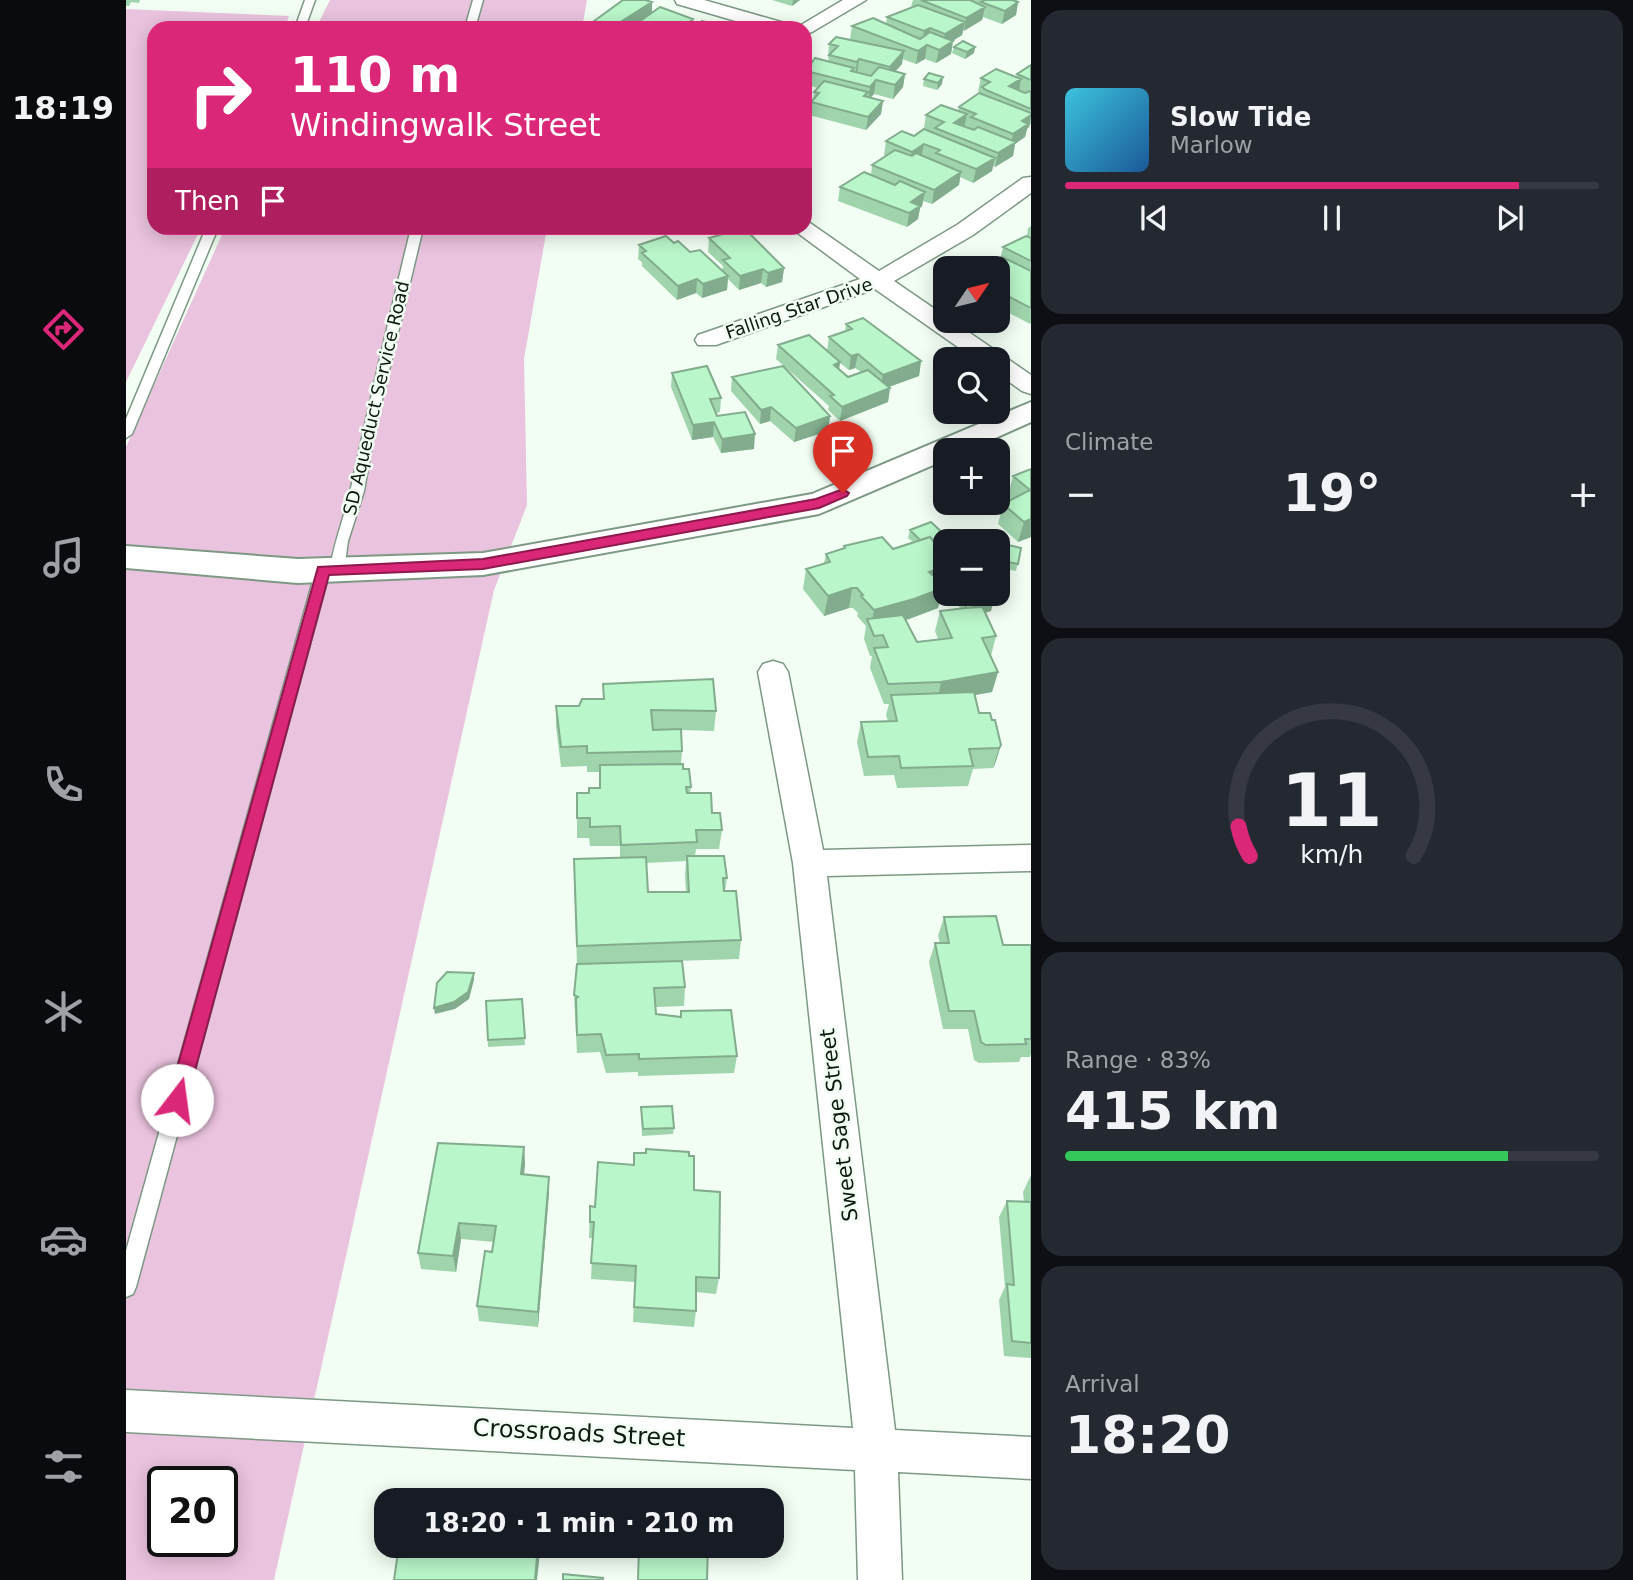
<!DOCTYPE html>
<meta charset="utf-8">
<style>
:root{--surface:#171b24;--page:#242831;--text:#f1f3f6;--muted:#9ea1a6;--line:#363941;--accent:#db2777}
body{margin:0;font-family:"DejaVu Sans",sans-serif;background:var(--page);color:var(--text);height:100vh;display:flex;flex-direction:column;font-size:26px;white-space:nowrap}
*{box-sizing:border-box;margin:0}
p{font-size:23px;color:var(--muted)}
.icon{flex:none;width:38px;height:38px;fill:none;stroke:currentColor;stroke-width:2;stroke-linecap:round;stroke-linejoin:round}
.map{position:relative;flex:1;overflow:hidden}
.details{display:flex;flex-direction:column;gap:10px;padding:10px;background:#0d0f14;width:602px}
.details>*{flex:none}
.guide{position:absolute;left:21px;top:21px;width:665px;height:214px;border-radius:21px;box-shadow:0 4px 18px #0003;background:#db2777;color:#fff;overflow:hidden}
.needle{width:46px;rotate:55deg}
.buttons{position:absolute;left:807px;top:256px;display:grid;gap:14px}
.buttons a{display:grid;place-items:center;width:77px;height:77px;border-radius:14px;background:var(--surface);box-shadow:0 4px 18px #0003;font-size:35px}
.speed{position:absolute;left:21px;top:1466px;display:flex;gap:14px;font-size:35px;font-weight:700;text-align:center}
.speed>*{display:grid;place-content:center;width:91px;height:91px;border-radius:50%;background:var(--surface);box-shadow:0 4px 18px #0003;line-height:1}
.speed .limit{border:4px solid #111;border-radius:10px;background:#fff;color:#111}
.pin{position:absolute;display:grid;place-items:center;width:60px;height:60px;color:#fff;margin:-72px -30px;border-radius:50% 50% 50% 0;rotate:-45deg;box-shadow:0 0 7px #0007}
.pin .icon{rotate:45deg}
.me{position:absolute;width:77px;margin:-38px;rotate:15deg;stroke-linejoin:round;filter:drop-shadow(0 0 5px #0008)}
.turn{display:flex;align-items:center;gap:24px;height:147px;padding:0 28px;font-size:32px}
.turn .icon{width:91px;height:91px;stroke-width:2.5}
.turn b{display:block;font-size:49px;line-height:60px}
.then{display:flex;align-items:center;height:66px;padding:0 28px;background:#0003;gap:14px;font-size:26px}
.big{font-size:52px;font-weight:700;line-height:1.1}
.details .card{flex:1;display:flex;flex-direction:column;justify-content:center;gap:10px;min-width:0;padding:0 24px;border-radius:21px;background:var(--page)}
.details .dial{align-items:center;gap:0}
.dial svg{height:182px;overflow:visible;fill:none;stroke:var(--line);stroke-width:7;stroke-linecap:round;text-anchor:middle}
.dial text{fill:var(--text);stroke:none}
.song{display:flex;align-items:center;gap:21px}
.cover{width:84px;height:84px;border-radius:10px;background:linear-gradient(135deg,hsl(190 70% 55%),hsl(210 70% 35%))}
.played{height:7px;border-radius:4px;background:linear-gradient(90deg,var(--accent) 85%,var(--line) 85%)}
.keys{display:flex;justify-content:space-around;direction:ltr}
.heat{display:flex;justify-content:space-between;align-items:center;font-size:38px;direction:ltr}
.charge{height:10px;border-radius:5px;background:linear-gradient(90deg,#34c759 83%,var(--line) 0)}
.trip{position:absolute;left:248px;top:1488px;width:410px;height:70px;border-radius:21px;background:var(--surface);box-shadow:0 4px 18px #0003;font-weight:700;line-height:70px;text-align:center}
main{display:flex;flex:1;min-height:0}
.menu{display:flex;flex-direction:column;width:126px;justify-content:space-around;align-items:center;background:#090b0e;color:var(--muted)}
.menu .icon{width:49px;height:49px}
.menu .on{color:var(--accent)}
.menu b{font-size:32px;color:var(--text)}
.map>svg:first-child{display:block}
.green{fill:#eac3de;fill-rule:evenodd}
.lines{fill:none;stroke-linecap:round;stroke-linejoin:round}
.service-casing{stroke:#7d9984;stroke-width:3}
.minor-casing{stroke:#7d9984;stroke-width:3}
.tertiary-casing{stroke:#7d9984;stroke-width:4}
.service{fill:#fff;fill-rule:evenodd}
.minor{fill:#fff;fill-rule:evenodd}
.tertiary{fill:#fff;fill-rule:evenodd}
.wall{fill:#9fd4ad;fill-rule:evenodd}
.shaded-wall{fill:#82ac8d}
.building{fill:#b9f6c9;stroke:#82ac8d;stroke-width:2}
.route{fill:#db2777;stroke:#8e194d;stroke-width:2}
.labels{text-anchor:middle;dominant-baseline:central;stroke-width:5;stroke-linejoin:round;paint-order:stroke}
.far-street-label{font-size:18px;fill:#0f1a12;stroke:#f2fef4}
.street-label{font-size:21px;fill:#0f1a12;stroke:#f2fef4}
.near-street-label{font-size:24px;fill:#0f1a12;stroke:#f2fef4}
</style>
<main>
<nav class="menu">
<b>18:19</b>
<svg class="icon on" aria-label="directions" viewBox="0 0 24 24"><path d="M12 3l9 9-9 9-9-9zM9 14v-3h6M13 9l2 2-2 2"/></svg>
<svg class="icon" aria-label="music" viewBox="0 0 24 24"><path d="M9 18V5l10-2v13"/><circle cx="6" cy="18" r="3"/><circle cx="16" cy="16" r="3"/></svg>
<svg class="icon" aria-label="phone" viewBox="0 0 24 24"><path d="M5 4h4l2 5-3 2q2 4 5 5l2-3 5 2v4C11 20 4 13 5 4z"/></svg>
<svg class="icon" aria-label="climate" viewBox="0 0 24 24"><path d="M12 3v18M4 7l16 10M4 17L20 7"/></svg>
<svg class="icon" aria-label="car" viewBox="0 0 24 24"><path d="M5 17H2v-5l4-1 3-4h7l3 4 3 1v5h-3M9 17h6M6 11h13"/><circle cx="7" cy="17" r="2"/><circle cx="17" cy="17" r="2"/></svg>
<svg class="icon" aria-label="filters" viewBox="0 0 24 24"><path d="M4 7h16M4 17h16"/><circle cx="9" cy="7" r="2"/><circle cx="15" cy="17" r="2"/></svg>
</nav>
<div class="map">
<svg width="905" height="1580" viewBox="0 0 905 1580">
<rect width="100%" height="100%" fill="#f2fef4"/>
<path class="green" d="M204 0H461L456 28H190Z
M0 9 163 16 159 28H28V228H75L0 382Z
M99 228H421L398 359 401 505 368 590 148 1580H0V447ZM37 1482H96V1542H37Z"/>
<g class="lines">
<defs>
<path id="service" d="M179 0H189L179 28H169Z
M347 0H357L349 28H339Z
M80 228H92L6 434 0 438V419Z
M285 228H297L248 433 238 491 222 541 218 570 211 575 204 570C208 541 219 516 225 488 244 401 264 314 285 228Z
M197 565 204 570 10 1287 7 1294 0 1297V1251L190 570Z"/>
<path id="minor" d="M549 0H578L662 24 664 28H634L551 4Z
M717 0H740L686 32 679 34V28H670Z
M905 177V193L847 235 768 281 819 316V320H825L905 375V394L896 391 872 374V359H849L749 289 590 345H572L569 340 572 335 734 279 665 228H679V222L684 223 753 271 831 225 897 178Z
M647 661 657 664 662 672 697 850 905 845V871L701 876 769 1430 905 1437V1479L772 1472 776 1580H732L729 1470 0 1432V1390L727 1428 667 863 632 672 637 664Z"/>
<path id="tertiary" d="M905 402V422L843 450H819V460L693 514 357 575 172 583 0 568V546L172 559 357 553 686 494Z"/>
</defs>
<use href="#service" class="service-casing"/>
<use href="#minor" class="minor-casing"/>
<use href="#tertiary" class="tertiary-casing"/>
<use href="#service" class="service"/>
<use href="#minor" class="minor"/>
<use href="#tertiary" class="tertiary"/>
</g>
<path class="wall" d="M0 0H14L13 3 5 2 3 6H0Z
M497 0H522L526 13 567 19V28H510V25L507 27 510 28H464V24Z
M646 0H674L666 6Z
M787 0H893L890 1 892 2 890 15 876 24 857 17 856 20 837 31 836 35 827 41 825 54 810 63 799 59 790 64 776 59V64L769 71 779 74 777 87 767 99 748 94 745 98 757 101 755 114 740 130 683 115 685 102 687 99 688 92 692 88 679 84 680 71 702 61 703 58H702L703 44 731 41 724 39 726 26 760 24 761 17 785 7Z
M828 47H849L848 53 839 59 826 53Z
M905 65V123L903 127 901 129 899 137 889 144 887 156 869 167 867 166 866 171 847 183 834 177 833 185 806 204 797 201 796 206 794 208 792 219 781 227 712 201 714 187 745 175 746 165 760 156 758 155 760 141 788 136 808 133 798 128 800 115 832 111 833 107 854 94V93L852 91 855 78 890 77 891 74Z
M798 79 816 84 811 90 797 86Z
M905 226V323L904 324 872 307V268L877 247 901 236 902 228Z
M583 238 658 268 656 282 640 287 635 283 613 290 602 279 601 290 576 298 570 293 551 300 516 266V262L512 259 513 245 548 243 596 271 597 266 582 252Z
M720 324 795 361 793 376 763 387 764 388 762 402 714 421 702 410 703 406 650 359 652 345 701 351 703 337 719 332ZM714 363 723 370 729 368 735 372 722 377 713 369Z
M546 373 595 398 594 412 590 413 591 416 628 449 595 453 587 437 566 440 545 387Z
M606 377 704 416 702 431 668 442 644 421 634 424 605 391Z
M905 469V537L892 542 872 524 877 504 886 500 882 496 887 476Z
M784 530 821 537 819 544 813 547 819 554V585L816 586 817 588 812 608 780 620 791 642 812 639 809 631 814 611 835 609 828 601 830 593 865 611 859 613 870 636 865 656 872 672 866 692 849 695 853 713 866 720 875 745 869 764 867 768 847 769 842 786 771 788 768 775 738 776 731 742 735 722 762 721 760 715 763 704H758L744 668 746 656H744L738 639 740 626 731 616 732 613 727 608H723L698 616 677 589 680 569 698 563 700 554 717 549 718 546 767 549 787 542 782 538Z
M895 548 890 571 872 568V551Z
M477 684 590 711 588 731 555 730 556 751 555 765 565 787 564 793 586 813 596 830 593 849H570L569 856 601 878 599 891 615 940 613 959 451 964 448 878 494 858V846H464L463 838H451V793H463L474 788V772H461V766L435 767 430 726V706H453L477 699ZM560 861 559 875 560 892H522L520 863Z
M818 917 877 945H905V1053L904 1057H895L893 1062 853 1063 848 1060 842 1029H817L803 962 809 943H814L812 936Z
M451 964 559 987 558 1006 530 1007V1014L554 1016 555 1011 611 1056 608 1073 512 1076V1072L480 1073 474 1052 451 1053 448 995Z
M396 999 399 1045 362 1047 360 1001Z
M515 1107 548 1128 547 1134 516 1136Z
M398 1147 399 1164 398 1174 423 1193 412 1327 353 1321 351 1306 366 1252 368 1242 335 1239 330 1272 295 1269 292 1253Z
M563 1156 568 1190 593 1278 590 1294 570 1292V1311L568 1327 507 1322 509 1282 465 1279 467 1238H463L464 1206 469 1207 508 1165Z
M905 1175V1358L878 1356 873 1300 879 1287 873 1217 881 1201 898 1202 897 1192Z"/>
<path class="shaded-wall" d="M519 0H522V5L526 2V15L505 28 493 23Z
M667 0H674L666 6Z
M881 0H889L887 5 892 2 890 15 876 24Z
M859 7 856 20 838 31 840 18Z
M567 19V28H557Z
M839 22 836 35 816 47 819 34Z
M804 28 801 41 796 44 798 31Z
M827 41 825 54 810 63 813 50Z
M801 45 799 59 790 64 792 51Z
M849 47 848 53 839 59 841 52Z
M778 51 776 64 762 80 764 67Z
M733 59 731 73 729 75 731 62Z
M779 74 777 87 767 99 769 85Z
M817 77 816 84 811 90 812 83Z
M895 79 893 92 880 100 883 86Z
M750 80 748 94 742 100 744 87Z
M757 101 755 114 740 130 742 117Z
M841 114 838 128 826 136 828 123Z
M905 115 903 127 901 129 899 137 889 144 887 156 869 167 872 153 885 145 887 134 896 121Z
M798 144 795 157 783 165 786 152Z
M869 158 866 171 847 183 850 169Z
M835 172 833 185 806 204 808 190Z
M799 192 796 206 794 208 792 219 781 227 785 202Z
M658 268 656 282 640 287 642 273Z
M637 269 635 283 613 290 614 276Z
M602 276 601 290 576 298 577 284Z
M571 279 570 293 551 300 552 286Z
M732 354 729 368 723 370 725 356Z
M795 361 793 376 754 390 757 375Z
M714 362 712 376 708 365Z
M764 388 762 402 714 421 716 407Z
M645 407 644 421 634 424 635 410Z
M704 416 702 431 668 442 670 428Z
M588 422 587 437 566 440 567 425Z
M629 434 628 449 595 453 596 439Z
M905 519V537L892 542 898 522Z
M821 537 819 544 798 553 800 545Z
M819 566V585L815 586 817 588 812 608 783 619 745 629V627L748 610 803 572Z
M726 588 723 608 698 616 702 596Z
M867 604 865 611 841 618 843 611Z
M872 672 866 692 811 702 815 682Z
M875 745 869 764 867 768 873 748Z
M348 973V980L343 999 329 1009 309 1014 308 1008Z
M398 1147 399 1164 396 1191 395 1174Z
M423 1177V1193L412 1327V1312Z
M333 1223 335 1239 330 1272 327 1256Z
M412 1545 414 1552 411 1580H409Z"/>
<path class="building" d="M497 0H519L526 2 493 23 510 28H480L464 24Z
M795 0H844L859 7 840 18Z
M859 0H886L892 2 879 11 855 2Z
M792 5 839 22 819 34 804 28 798 31 761 17Z
M534 7 567 19 557 28H516L519 26 510 24Z
M747 18 794 39 804 32 827 41 813 50 801 45 792 51 726 26Z
M576 21 595 26 600 22 613 26 612 28H568Z
M710 37 778 51 764 67 733 59 731 62 703 55 712 46 703 44Z
M837 41 849 47 841 52 828 47Z
M689 58 728 68 725 71 745 76 753 67 779 74 769 85 750 80 744 87 680 71Z
M905 65V80L891 74Z
M870 69 895 79 883 86 899 93 905 91V109L860 90 856 87 864 82 855 78Z
M803 73 817 77 812 83 798 79Z
M698 81 742 92 738 96 757 101 742 117 685 102 693 93 688 92Z
M853 93 905 113V115L896 121 902 124 887 134 845 117 850 114 833 107Z
M815 105 841 114 828 123 848 130 852 127 890 142 872 153 809 128 818 122 800 115Z
M798 129 869 158 850 169 810 153 814 150 798 144 786 152 760 141 776 131 788 136Z
M769 150 786 156 790 153 835 172 808 190 746 165Z
M738 172 769 185 774 181 799 192 785 202 794 206 783 213 714 187Z
M618 228 658 268 642 273 637 269 614 276 597 260 604 258 583 238Z
M540 236 548 243 552 241 564 252 574 250 602 276 577 284 571 279 552 286 516 253 520 251 513 245Z
M900 236 905 238V261L877 247Z
M876 257 905 271V308L872 291V268H858Z
M737 318 795 361 757 375 732 354 725 356 703 337 726 329 720 324Z
M683 335 714 362 708 365 722 377 742 370 764 388 716 407 704 396 708 395 652 345Z
M581 366 595 398 584 399 591 416 619 412 629 434 596 439 588 422 567 425 546 373Z
M657 366 704 416 670 428 645 407 635 410 606 377Z
M905 469V519L898 522 877 504 904 490 887 476Z
M805 522 821 537 808 542 804 537 794 540 784 530Z
M756 537 767 549 804 537 819 554V566L803 572 816 583 813 584 817 588 788 599 748 610 735 596 737 595 731 588H726L702 596 680 569 704 562 700 554 719 548 718 546Z
M873 543 895 548 892 564 872 560V552Z
M830 593H858L867 604 856 607 841 608Z
M856 606 870 636 856 638 872 672 815 682 762 684 748 648 762 647 757 635 748 636 741 619 777 615 791 642 826 638 814 611Z
M587 679 590 711 525 710 527 730 555 729 556 751 461 753V746L435 747 430 706H453L456 699H478L477 684Z
M848 692 853 713H864L866 720H869L875 745 873 748 843 749 847 766 775 768 773 756 742 757 735 722 771 721 765 695Z
M557 764V769H563L565 787H560L561 793H585L586 813H594L596 830H570L571 842 495 845 494 826 464 827V818H451V793H463V788H474V765Z
M561 856H598L601 878H597L598 891H610L615 940 451 946 448 859 520 857 522 892H563Z
M870 916 877 945H905V1039H899L900 1044 860 1045 855 1042 848 1011H823L809 943H823L818 917Z
M556 961 559 987 528 988 530 1014 555 1017V1011L605 1010 611 1056 513 1059V1054L480 1055 475 1034 451 1035 450 998 452 997 448 995 451 964Z
M321 972 348 973 342 992 328 1002 308 1008 311 983Z
M396 999 399 1038 362 1040 360 1001Z
M546 1106 548 1128 517 1129 515 1107Z
M312 1143 398 1147 395 1174 423 1177 412 1312 351 1306 359 1251 366 1252 370 1226 333 1223 327 1256 292 1253Z
M520 1149 563 1152V1156H568V1190L594 1192 593 1278 570 1277V1311L508 1307 510 1266 465 1263 468 1222H464V1206L469 1207 472 1162 508 1165V1153H520Z
M881 1201 905 1202V1343L886 1341 881 1284 888 1285Z
M273 1545H412L409 1580H268Z
M513 1545H582L581 1580H512Z
M437 1574 477 1578V1580H437Z"/>
<path class="route" d="M717 489 723 493 721 496 693 508 357 569 203 575 61 1100 58 1106 51 1108 45 1106 42 1100 192 567 357 559 690 499Z"/>
<g class="labels">
<g class="far-street-label">
<text transform="translate(673 308) rotate(-19)">Falling Star Drive</text>
<text transform="translate(250 398) rotate(-77)">SD Aqueduct Service Road</text>
</g>
<g class="street-label">
<text transform="translate(713 1125) rotate(-97)">Sweet Sage Street</text>
</g>
<g class="near-street-label">
<text transform="translate(453 1433) rotate(3)">Crossroads Street</text>
</g>
</g>
</svg>
<div class="buttons">
<a><svg class="needle" viewBox="-14 -14 28 28"><path d="M0-13l5 13h-10z" fill="#e53935"/><path d="M0 13l5-13h-10z" fill="#9ea1a6"/></svg></a>
<a><svg class="icon" aria-label="search" viewBox="0 0 24 24"><circle cx="10" cy="10" r="6"/><path d="M15 15l6 6"/></svg></a>
<a>+</a>
<a>−</a>
</div>
<div class="speed"><div class="limit">20</div></div>
<div class="pin" style="left:717px;top:493px;background:#d93025"><svg class="icon" aria-label="arrive" viewBox="0 0 24 24"><path d="M6 21V4h12l-3 4 3 4H6"/></svg></div>
<svg class="me" style="left:51px;top:1100px" viewBox="-20 -20 40 40"><circle r="19" fill="#fff"/><path d="M0-13L10 11 0 6-10 11z" fill="#db2777"/></svg>
<div class="trip">18:20 · 1 min · 210 m</div>
<div class="guide">
<div class="turn"><svg class="icon" aria-label="right" viewBox="0 0 24 24"><path d="M7 20v-9h11M14 6l5 5-5 5"/></svg><div><b>110 m</b>Windingwalk Street</div></div>
<div class="then">Then<svg class="icon" aria-label="arrive" viewBox="0 0 24 24"><path d="M6 21V4h12l-3 4 3 4H6"/></svg></div>
</div>
</div>
<section class="details">
<div class="card">
<div class="song"><i class="cover"></i><div><b>Slow Tide</b><p>Marlow</p></div></div>
<div class="played"></div>
<div class="keys"><svg class="icon" aria-label="previous" viewBox="0 0 24 24"><path d="M18 5L8 12l10 7zM5 5v14"/></svg><svg class="icon" aria-label="pause" viewBox="0 0 24 24"><path d="M8 5v14M16 5v14"/></svg><svg class="icon" aria-label="next" viewBox="0 0 24 24"><path d="M6 5l10 7-10 7zM19 5v14"/></svg></div>
</div>
<div class="card"><p>Climate</p>
<div class="heat"><a>−</a><b class="big">19°</b><a>+</a></div>
</div>
<div class="card dial"><svg viewBox="0 0 100 80">
<path d="M14 69A42 42 0 1 1 86 69"/>
<path d="M14 69A42 42 0 0 1 9 56" stroke="#db2777"/>
<text x="50" y="56" font-size="32" font-weight="700">11</text>
<text x="50" y="72" font-size="11">km/h</text>
</svg></div>
<div class="card"><p>Range · 83%</p><b class="big">415 km</b><div class="charge"></div></div>
<div class="card"><p>Arrival</p><b class="big">18:20</b></div>
</section>
</main>
